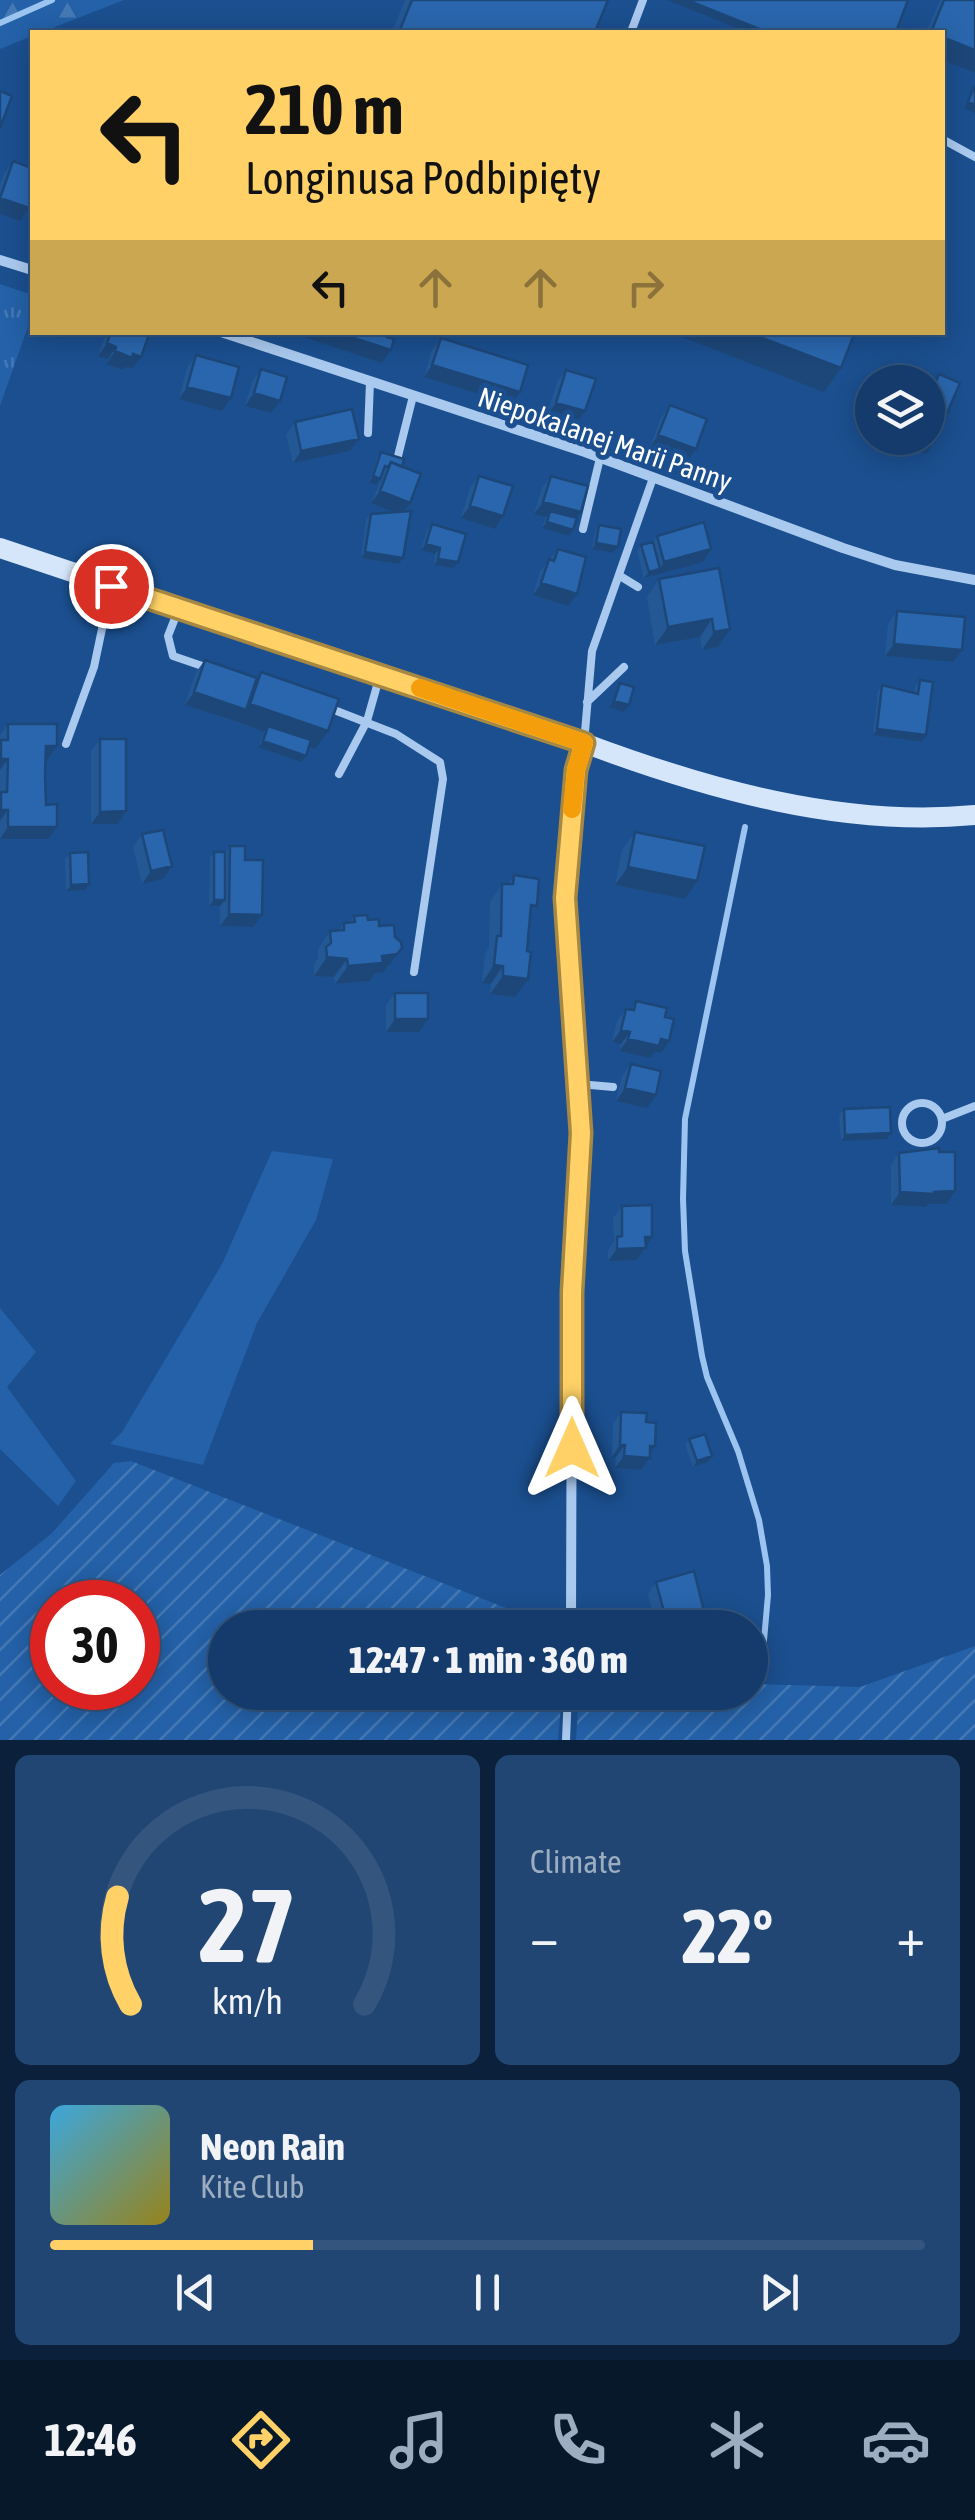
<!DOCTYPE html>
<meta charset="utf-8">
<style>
:root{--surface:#143b6b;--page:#214673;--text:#f1f3f6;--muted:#9dadc1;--line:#33557e;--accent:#ffd166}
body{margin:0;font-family:"Asap Condensed",sans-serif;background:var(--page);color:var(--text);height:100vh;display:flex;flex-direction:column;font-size:38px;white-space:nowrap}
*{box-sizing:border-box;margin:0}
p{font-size:32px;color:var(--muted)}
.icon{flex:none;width:55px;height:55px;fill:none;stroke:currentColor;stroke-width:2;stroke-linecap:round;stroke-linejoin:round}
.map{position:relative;height:1740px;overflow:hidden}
.side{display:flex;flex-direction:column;gap:15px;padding:15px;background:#0b203b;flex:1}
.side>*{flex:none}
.banner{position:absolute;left:30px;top:30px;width:915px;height:305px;border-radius:0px;box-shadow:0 5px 25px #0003,0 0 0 2px var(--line);background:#ffd166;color:#111;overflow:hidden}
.tools{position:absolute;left:855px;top:365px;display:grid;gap:20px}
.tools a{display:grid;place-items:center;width:90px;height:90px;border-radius:50%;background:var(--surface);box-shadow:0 5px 25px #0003,0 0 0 2px var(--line);font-size:50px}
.speed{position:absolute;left:30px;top:1580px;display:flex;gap:20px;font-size:50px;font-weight:700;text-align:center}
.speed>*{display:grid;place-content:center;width:130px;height:130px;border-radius:50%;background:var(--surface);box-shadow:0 5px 25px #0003,0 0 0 2px var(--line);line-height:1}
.speed .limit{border:15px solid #d22;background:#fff;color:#111}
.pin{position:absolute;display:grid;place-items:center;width:85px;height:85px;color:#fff;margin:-42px;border:5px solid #fff;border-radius:50%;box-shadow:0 2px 10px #0007}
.me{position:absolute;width:110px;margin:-55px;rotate:0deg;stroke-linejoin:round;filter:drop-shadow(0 0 8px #0008)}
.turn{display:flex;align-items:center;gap:35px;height:210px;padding:0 50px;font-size:45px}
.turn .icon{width:130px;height:130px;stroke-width:2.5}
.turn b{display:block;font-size:70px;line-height:85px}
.lanes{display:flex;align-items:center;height:95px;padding:0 50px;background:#0003;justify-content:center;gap:50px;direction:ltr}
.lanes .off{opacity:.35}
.big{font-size:75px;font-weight:800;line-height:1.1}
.side .tile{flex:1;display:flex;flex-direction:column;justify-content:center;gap:15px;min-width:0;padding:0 35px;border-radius:15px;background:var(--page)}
.side .dial{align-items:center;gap:0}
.dial svg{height:260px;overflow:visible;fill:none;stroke:var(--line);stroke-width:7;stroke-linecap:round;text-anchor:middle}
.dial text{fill:var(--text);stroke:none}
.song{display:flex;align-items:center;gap:30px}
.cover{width:120px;height:120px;border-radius:15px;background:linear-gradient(135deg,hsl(200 70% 55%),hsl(50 70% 35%))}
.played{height:10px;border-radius:5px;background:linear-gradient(90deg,var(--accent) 30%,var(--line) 30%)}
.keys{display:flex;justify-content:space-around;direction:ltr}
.heat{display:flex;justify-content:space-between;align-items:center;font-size:55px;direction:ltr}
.side .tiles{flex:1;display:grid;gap:15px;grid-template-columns:1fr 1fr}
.tile:last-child{grid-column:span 2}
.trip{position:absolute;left:208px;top:1610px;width:560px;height:100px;border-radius:50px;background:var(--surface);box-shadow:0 5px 25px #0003,0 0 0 2px var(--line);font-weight:800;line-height:100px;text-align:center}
.tab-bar{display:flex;height:160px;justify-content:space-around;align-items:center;background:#08182b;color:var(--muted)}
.tab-bar .icon{width:70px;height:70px}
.tab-bar .selected{color:var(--accent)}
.tab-bar b{font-size:45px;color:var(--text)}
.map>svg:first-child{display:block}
.grass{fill:#2461a8}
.forest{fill:url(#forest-firs)}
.park{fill:url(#park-tufts)}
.garden{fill:url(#garden-furrows);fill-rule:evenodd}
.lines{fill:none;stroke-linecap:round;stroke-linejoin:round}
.stream{stroke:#9cc4f0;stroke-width:6}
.lane{stroke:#a9c9ee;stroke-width:8}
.street{stroke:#a9c9ee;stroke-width:10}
.secondary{stroke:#d6e6fa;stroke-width:20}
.wall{fill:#245895}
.shaded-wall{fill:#1d4779}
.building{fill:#2a66ad;stroke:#1d4779;stroke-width:2.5}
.route-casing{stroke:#a68842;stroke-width:25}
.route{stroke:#ffd166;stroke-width:18}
.slow{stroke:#f59e0b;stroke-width:18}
.labels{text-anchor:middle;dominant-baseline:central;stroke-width:10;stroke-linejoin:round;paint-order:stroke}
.street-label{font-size:28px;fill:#fff;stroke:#1b4f8f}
</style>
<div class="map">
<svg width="975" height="1740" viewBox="0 0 975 1740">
<defs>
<pattern id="forest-firs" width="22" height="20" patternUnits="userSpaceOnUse" patternTransform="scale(2.5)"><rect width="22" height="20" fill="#2461a8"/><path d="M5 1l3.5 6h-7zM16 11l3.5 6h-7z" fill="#4579b5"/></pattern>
<pattern id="park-tufts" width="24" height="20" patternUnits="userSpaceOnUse" patternTransform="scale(2.5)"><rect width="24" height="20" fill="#2461a8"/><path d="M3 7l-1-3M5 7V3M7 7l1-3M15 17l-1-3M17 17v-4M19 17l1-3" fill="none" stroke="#4579b5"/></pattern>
<pattern id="garden-furrows" width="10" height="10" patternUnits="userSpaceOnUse" patternTransform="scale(2.5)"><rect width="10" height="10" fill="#2461a8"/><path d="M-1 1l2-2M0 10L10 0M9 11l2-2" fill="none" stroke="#4579b5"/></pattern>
</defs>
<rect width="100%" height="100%" fill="#1b4f8f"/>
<path class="grass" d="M272 1151 333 1159 316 1220 257 1323 203 1465 110 1444 122 1432 222 1264Z
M0 1308 36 1352 7 1387 76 1481 58 1506 0 1449Z"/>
<path class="forest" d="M0 0H124L42 32H32V36L0 49Z"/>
<path class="park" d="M0 284 32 295V315L0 406Z"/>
<path class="garden" d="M131 1461 555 1627 225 1628V1692L562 1693 558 1740H0V1575L52 1533 114 1463ZM52 1602H138V1688H52Z
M975 1646V1740H576L579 1693 750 1692V1684L860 1687Z"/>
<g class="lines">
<path class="stream" d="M0 23 52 0
M745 827 685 1119 683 1199 685 1251 702 1356 707 1377 738 1451 759 1520 767 1566 768 1595 761 1674"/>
<path class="lane" d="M631 32 643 0
M942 139 975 157
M368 433 370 382
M398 456 413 396
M583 529 600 458
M620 576 638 587
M179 608 168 636 173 656 211 669
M587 702 624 667
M329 708 396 734 440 762 443 779 414 972
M584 743 592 651 653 478
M66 744 94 667 111 586
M339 774 367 721 380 675
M579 1084 613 1087
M902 1123a20 20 0 1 1 40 0a20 20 0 1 1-40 0Z
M942 1119 975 1106
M566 1740 568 1692"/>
<path class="street" d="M0 260 32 270
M221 332 585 452 843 548 895 565 975 580
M571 1625 572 1292 581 1133 565 898 575 770 584 744"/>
<path class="secondary" d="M0 548 584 743C707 789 843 828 975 815"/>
</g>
<path class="wall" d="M405 0H608L595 32H392Z
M940 0H975V73L942 60V32H926Z
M13 161 31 211 28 210 20 221 0 214V185L4 174Z
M107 332H150L141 357 132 369 126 367 123 370 106 364 108 359 98 356Z
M441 338 511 404 424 377 432 350Z
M196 355 222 411 179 399 187 368Z
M261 369 271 413 245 406 252 382Z
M566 370 585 411 576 424 547 415 557 382Z
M939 374 926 454 905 445 908 438H928V394Z
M670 405 696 449 687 461 650 447 661 418Z
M295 422 359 439 350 451 293 463 286 435Z
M381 452 402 467 410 503 403 511V558L399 564 361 558 366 520 371 514 394 512 371 503 384 473 376 485 369 482 377 458Z
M479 476 495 529 461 518 470 488Z
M551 476 577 518 569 536 542 528 546 517 534 514 542 488Z
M432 524 458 562 453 568 434 565 435 554 421 550 427 530Z
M599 525 618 547 613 553 592 549 595 532Z
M657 536 703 562 644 578 637 551 641 545 653 542Z
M558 549 568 606 533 595 540 571Z
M719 568 718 647 702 650 700 637 655 645 647 597 659 579Z
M897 611 953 662 885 656 888 624Z
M205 660 257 678 261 672 315 749 308 747 301 762 258 747 264 732 185 705 196 672Z
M920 680 922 742 873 735 878 691 882 685 914 693 915 686Z
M8 724 48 759H45L46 805 48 839H0V735Z
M100 739 118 824H91V751Z
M635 832 697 881 685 899 615 885 622 850Z
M142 834 163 879 142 884 133 847Z
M230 846 245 860 262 915 253 927 220 926V906H209L210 858 214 852H225Z
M70 853 89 884 85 890 66 891 65 859Z
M514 875 530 914 515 997 490 994 491 984 482 983 485 954 489 948 490 902 502 884H508Z
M354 916 368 920 389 967 384 972 375 973 370 981 335 984 334 977 314 976V965L318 958V949L330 931 339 930 344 923 350 922Z
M395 993 428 1019 419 1032H386V1005Z
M636 1001 661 1053 655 1052 650 1058 619 1051 621 1044 612 1042 617 1021 626 1009 631 1010Z
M631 1064 647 1108 616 1101 622 1076Z
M844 1109 891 1133 887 1139 841 1141 839 1115Z
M939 1152 955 1191 947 1204H928L926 1207 891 1205V1165L899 1153Z
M622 1206 646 1246 637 1260 608 1261V1250L614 1242 613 1218Z
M621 1412 646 1422 650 1458 641 1470 615 1468 616 1457H612L613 1424Z
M689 1439 708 1462 693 1467 685 1445Z
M656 1582 695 1623 676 1628H656L648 1594Z"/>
<path class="shaded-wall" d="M667 0H687L767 32H747Z
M942 37 975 50V73L942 60Z
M968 102 975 105V113L964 108Z
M0 198H32V209L31 211 28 210 20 221 0 214Z
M311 332H335L391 350 382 363 307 338Z
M669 332H747L841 368 824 392Z
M107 343 116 347 108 359 98 356Z
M115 351 133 354 141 357 132 369 126 367 123 370 106 364Z
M432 365 520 392 511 404 424 377Z
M187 387 231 398 222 411 179 399Z
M254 393 280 401 271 413 245 406Z
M556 403 585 411 576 424 547 415Z
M658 435 696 449 687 461 650 447Z
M910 438H926L935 441 926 454 905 445Z
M359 439 350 451 293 463 301 451Z
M373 476 380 479 376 485 369 482Z
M380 491 410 503 401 515 371 503Z
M543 502 581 512 572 525 550 511 546 517 534 514Z
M470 506 503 516 495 529 461 518Z
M547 522 573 530 569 536 542 528Z
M596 543 618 547 613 553 592 549Z
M426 544 440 548 435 554 421 550Z
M711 549 703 562 656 575 664 562Z
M365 552 403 558 399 564 361 558Z
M438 559 458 562 453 568 434 565Z
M660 569 656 575 644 578 649 572Z
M541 583 577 594 568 606 533 595Z
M712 619 700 637 655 645 668 627Z
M730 629 718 647 702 650 714 632Z
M894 644 962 650 953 662 885 656Z
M194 692 246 710 237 722 185 705Z
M614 701 629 705 624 712 609 707Z
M250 704 328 731 315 749 266 732 268 726 264 732 237 722Z
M877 729 926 735 922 742 873 735Z
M263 741 306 756 301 762 258 747Z
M46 746H57L48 759H37Z
M1 759H8L0 770V760Z
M1 810H8L0 821V812Z
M126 811 118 824H91L100 812Z
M8 827H57L48 839H0Z
M172 866 163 879 142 884 151 871Z
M628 867 697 881 685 899 615 885Z
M89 884 85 890 66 891 71 885Z
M214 900H225L220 906H209Z
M229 914 262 915 253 927 220 926Z
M402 948 384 972 375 973 370 981 335 984 348 966Z
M327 957 347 959 334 977 314 976Z
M494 965 503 966 491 984 482 983Z
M503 976 528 979 515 997 490 994Z
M395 1019H428L419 1032H386Z
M621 1030 630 1032 621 1044 612 1042Z
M628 1039H661L669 1041 661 1053 655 1052 650 1058 619 1051Z
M625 1088 656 1095 647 1108 616 1101Z
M891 1133 887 1139 841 1141 845 1135Z
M955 1191 947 1204H928L926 1207 891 1205 900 1192Z
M645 1237H652L637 1260 608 1261 617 1249Z
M620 1445H625L616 1457H612Z
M650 1446H655L647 1457 650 1458 641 1470 615 1468 624 1456Z
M712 1456 708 1462 693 1467 697 1461Z
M704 1611 695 1623 676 1628H660L666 1619Z"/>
<path class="building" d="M412 0H608L595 32H399Z
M687 0H908L896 32H767Z
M944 0H975V50L942 37V32H931Z
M974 87H975V105L968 102Z
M0 91 12 96 0 128Z
M13 161 32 168V199L29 208 0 198Z
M111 332H150L141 357 133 354 132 358 115 351 116 347 107 343Z
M335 332H388L387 337 394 339 391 350Z
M747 332H855L841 368Z
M441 338 528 365 520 392 432 365Z
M196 355 239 367 231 398 187 387Z
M261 369 287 377 280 401 254 393Z
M566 370 596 379 585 411 556 403Z
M939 374 960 383 935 441 926 438H928V401Z
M670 405 707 419 696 449 658 435Z
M352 409 359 439 301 451 295 422Z
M381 452 404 459 402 467 391 462 388 467 385 466 380 479 373 476Z
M391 462 421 474 410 503 380 491Z
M479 476 513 486 503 516 470 506Z
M551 476 588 486 581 512 543 502Z
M411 511 403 558 365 552 371 514Z
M550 511 577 518 573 530 547 522Z
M704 522 711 549 664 562 657 536Z
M432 524 466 534 458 562 438 559 440 548 426 544Z
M599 525 621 529 618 547 596 543Z
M653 542 660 569 649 572 641 545Z
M558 549 586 557 577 594 541 583 549 559 554 561Z
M719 568 730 629 714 632 712 619 668 627 659 579Z
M897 611 965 617 962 650 894 644Z
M205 660 257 678 246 710 194 692Z
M261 672 339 699 328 731 250 704Z
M920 680 933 682 926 735 877 729 882 685 918 694Z
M620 683 634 687 629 705 614 701Z
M8 724H57V746H46L45 775 46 805 57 804V827H8V810H1V792H7L8 759H1V740H8Z
M268 726 311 740 306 756 263 741Z
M100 739H126V811L100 812Z
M163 830 172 866 151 871 142 834Z
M635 832 705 846 697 881 628 867Z
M230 846H245V860H263L262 915 229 914Z
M88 852 89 884 71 885 70 853Z
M214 852H225V900H214Z
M514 875 539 879 537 906 531 905 527 951 531 952 528 979 503 976V966L494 965 497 936H501L502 884H513Z
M367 915 368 920 379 919V926L394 925 395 937 401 942 402 948 397 954 382 956 383 963 348 966 347 959 327 957 326 947 331 943 330 931 344 930V923L355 922 354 916Z
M395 993H428V1019H395Z
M636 1001 667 1008 665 1017 674 1019 669 1041 661 1039 659 1046 628 1039 630 1032 621 1030 626 1009 634 1010Z
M631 1064 661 1071 656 1095 625 1088Z
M890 1107 891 1133 845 1135 844 1109Z
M939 1148V1152H955V1191L934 1192V1194L900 1192 899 1153Z
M652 1205V1237H645L646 1248 617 1249V1237L622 1236V1206Z
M621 1412 647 1413 646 1422 656 1423 655 1446H650V1458L624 1456 625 1445H620Z
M705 1434 712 1456 697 1461 689 1439Z
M694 1571 704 1611 666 1619 656 1582Z"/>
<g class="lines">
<defs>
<path id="route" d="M111 586 584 743 576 770 565 898 581 1133 572 1292V1448"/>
</defs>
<use href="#route" class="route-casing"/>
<use href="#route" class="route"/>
<path class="slow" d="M420 688 584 743 576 770 572 809"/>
</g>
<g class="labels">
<g class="street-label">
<text transform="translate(605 439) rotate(19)">Niepokalanej Marii Panny</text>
</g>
</g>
</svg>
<div class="tools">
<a><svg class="icon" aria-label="layers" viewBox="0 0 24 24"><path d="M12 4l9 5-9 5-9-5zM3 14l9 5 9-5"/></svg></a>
</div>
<div class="speed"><div class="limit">30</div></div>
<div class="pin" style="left:111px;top:586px;background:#d93025"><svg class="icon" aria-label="arrive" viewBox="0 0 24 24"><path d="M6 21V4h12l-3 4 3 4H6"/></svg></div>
<svg class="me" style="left:572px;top:1448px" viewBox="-20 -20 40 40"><path d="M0-17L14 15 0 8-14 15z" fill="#ffd166" stroke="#fff" stroke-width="4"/></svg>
<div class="trip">12:47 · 1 min · 360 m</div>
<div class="banner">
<div class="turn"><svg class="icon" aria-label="left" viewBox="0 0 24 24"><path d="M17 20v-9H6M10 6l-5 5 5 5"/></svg><div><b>210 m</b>Longinusa Podbipięty</div></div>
<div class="lanes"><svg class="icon" aria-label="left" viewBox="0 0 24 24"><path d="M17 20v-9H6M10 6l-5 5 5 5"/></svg><svg class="icon off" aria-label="ahead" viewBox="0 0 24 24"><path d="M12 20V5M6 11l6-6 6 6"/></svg><svg class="icon off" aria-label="ahead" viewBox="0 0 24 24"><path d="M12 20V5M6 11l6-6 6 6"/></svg><svg class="icon off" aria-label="right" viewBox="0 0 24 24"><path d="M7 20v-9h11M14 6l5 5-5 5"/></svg></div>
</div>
</div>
<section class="side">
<div class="tiles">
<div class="tile dial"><svg viewBox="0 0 100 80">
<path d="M14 69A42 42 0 1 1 86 69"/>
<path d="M14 69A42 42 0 0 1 10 36" stroke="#ffd166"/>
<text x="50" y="56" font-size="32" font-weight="700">27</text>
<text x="50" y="72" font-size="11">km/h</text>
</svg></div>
<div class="tile"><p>Climate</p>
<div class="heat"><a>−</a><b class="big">22°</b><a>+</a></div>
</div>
<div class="tile">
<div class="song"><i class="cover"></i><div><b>Neon Rain</b><p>Kite Club</p></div></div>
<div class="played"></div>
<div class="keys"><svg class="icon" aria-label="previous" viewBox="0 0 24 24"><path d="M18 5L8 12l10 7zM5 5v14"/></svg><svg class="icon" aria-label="pause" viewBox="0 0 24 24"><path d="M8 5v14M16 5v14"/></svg><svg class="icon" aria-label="next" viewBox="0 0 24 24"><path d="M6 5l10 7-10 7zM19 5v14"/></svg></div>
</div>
</div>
</section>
<nav class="tab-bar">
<b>12:46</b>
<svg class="icon selected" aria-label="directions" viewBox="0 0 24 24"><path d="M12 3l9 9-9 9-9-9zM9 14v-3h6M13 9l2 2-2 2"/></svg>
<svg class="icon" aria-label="music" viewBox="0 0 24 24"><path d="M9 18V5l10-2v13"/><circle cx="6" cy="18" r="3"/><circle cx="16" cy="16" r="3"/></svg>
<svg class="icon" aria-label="phone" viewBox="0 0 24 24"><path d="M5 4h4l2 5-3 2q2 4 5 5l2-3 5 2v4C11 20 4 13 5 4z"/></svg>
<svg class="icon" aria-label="climate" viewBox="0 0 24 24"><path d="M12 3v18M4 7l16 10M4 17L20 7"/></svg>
<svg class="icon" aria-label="car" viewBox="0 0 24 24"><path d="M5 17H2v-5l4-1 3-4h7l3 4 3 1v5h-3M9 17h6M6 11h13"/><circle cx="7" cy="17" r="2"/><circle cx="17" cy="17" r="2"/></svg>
</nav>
